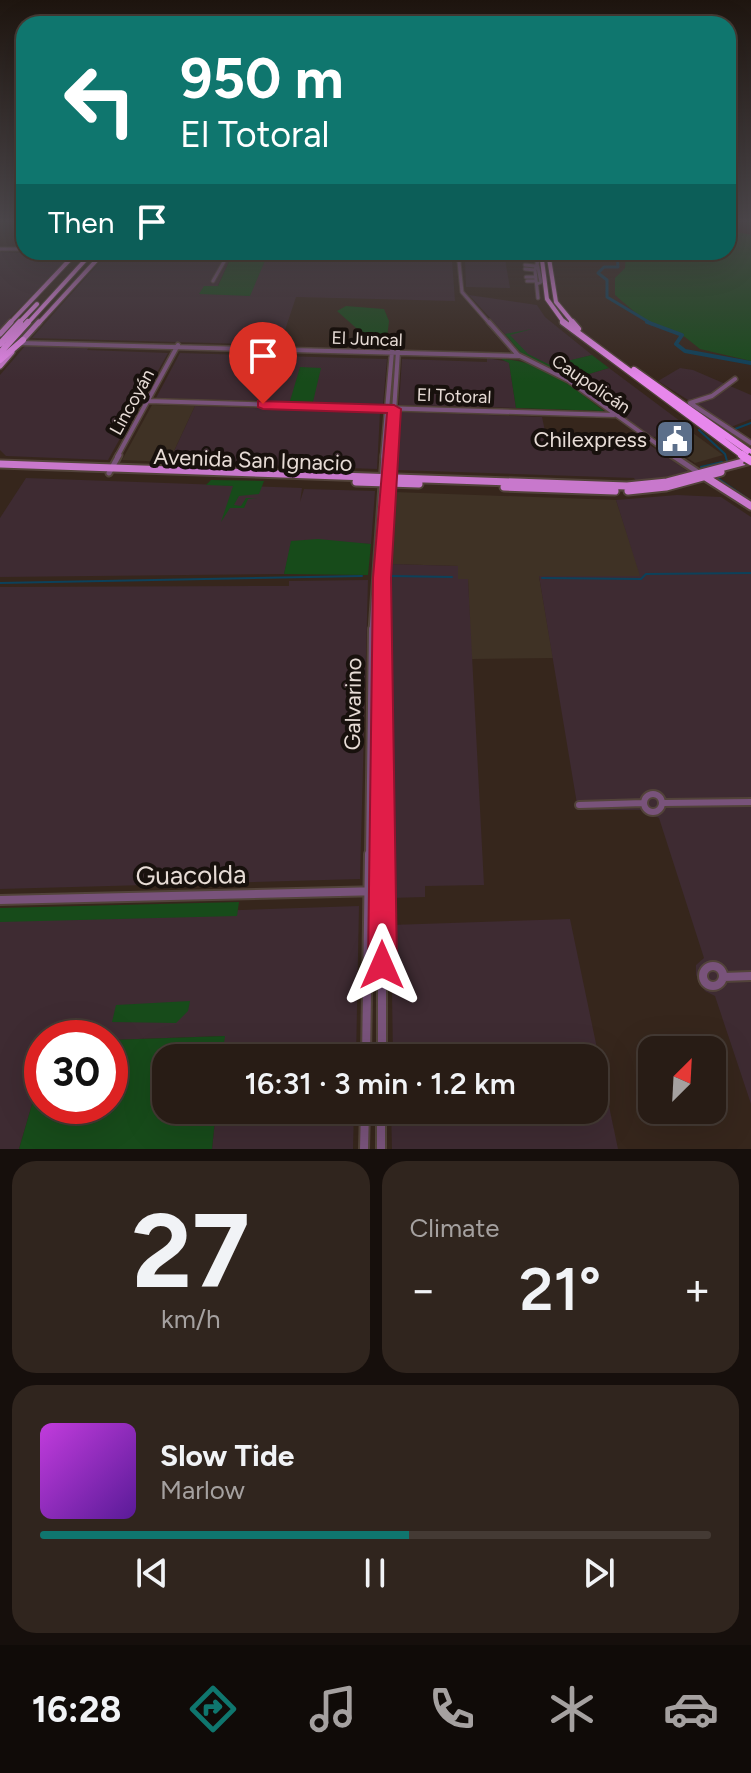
<!DOCTYPE html>
<meta charset="utf-8">
<style>
:root{--surface:#281c15;--page:#30251e;--text:#f1f3f6;--muted:#a5a1a0;--line:#443a34;--accent:#0f766e}
body{margin:0;font-family:Figtree,sans-serif;background:var(--page);color:var(--text);height:100vh;display:flex;flex-direction:column;font-size:30px;white-space:nowrap}
*{box-sizing:border-box;margin:0}
p{font-size:26px;color:var(--muted)}
.icon{flex:none;width:44px;height:44px;fill:none;stroke:currentColor;stroke-width:2;stroke-linecap:round;stroke-linejoin:round}
.map{position:relative;height:1149px;overflow:hidden}
.drawer{display:flex;flex-direction:column;gap:12px;padding:12px;background:#160f0c;flex:1}
.drawer>*{flex:none}
.banner{position:absolute;left:16px;top:16px;width:720px;height:244px;border-radius:24px;box-shadow:0 8px 32px #0002,0 0 0 2px var(--line);background:#0f766e;color:#fff;overflow:hidden}
.needle{width:52px;rotate:24deg}
.controls{position:absolute;left:638px;top:1036px;display:grid;gap:16px}
.controls a{display:grid;place-items:center;width:88px;height:88px;border-radius:16px;background:var(--surface);box-shadow:0 8px 32px #0002,0 0 0 2px var(--line);font-size:40px}
.speed{position:absolute;left:24px;top:1020px;display:flex;gap:16px;font-size:40px;font-weight:700;text-align:center}
.speed>*{display:grid;place-content:center;width:104px;height:104px;border-radius:50%;background:var(--surface);box-shadow:0 8px 32px #0002,0 0 0 2px var(--line);line-height:1}
.speed .limit{border:12px solid #d22;background:#fff;color:#111}
.pin{position:absolute;display:grid;place-items:center;width:68px;height:68px;color:#fff;margin:-82px -34px;border-radius:50% 50% 50% 0;rotate:-45deg;box-shadow:0 0 8px #0007}
.pin .icon{rotate:45deg}
.me{position:absolute;width:88px;margin:-44px;rotate:0deg;stroke-linejoin:round;filter:drop-shadow(0 0 6px #0008)}
.turn{display:flex;align-items:center;gap:28px;height:168px;padding:0 32px;font-size:36px}
.turn .icon{width:104px;height:104px;stroke-width:2.5}
.turn b{display:block;font-size:56px;line-height:68px}
.then{display:flex;align-items:center;height:76px;padding:0 32px;background:#0003;gap:16px;font-size:30px}
.big{font-size:60px;font-weight:600;line-height:1.1}
.drawer .widget{flex:1;display:flex;flex-direction:column;justify-content:center;gap:12px;min-width:0;padding:0 28px;border-radius:24px;background:var(--page)}
.drawer .dial{align-items:center;gap:0}
.dial b{font-size:104px;line-height:1}
.song{display:flex;align-items:center;gap:24px}
.cover{width:96px;height:96px;border-radius:12px;background:linear-gradient(135deg,hsl(290 70% 55%),hsl(270 70% 35%))}
.played{height:8px;border-radius:4px;background:linear-gradient(90deg,var(--accent) 55%,var(--line) 55%)}
.keys{display:flex;justify-content:space-around;direction:ltr}
.heat{display:flex;justify-content:space-between;align-items:center;font-size:44px;direction:ltr}
.drawer .tiles{flex:1;display:grid;gap:12px;grid-template-columns:1fr 1fr}
.widget:last-child{grid-column:span 2}
.trip{position:absolute;left:152px;top:1044px;width:456px;height:80px;border-radius:24px;background:var(--surface);box-shadow:0 8px 32px #0002,0 0 0 2px var(--line);font-weight:600;line-height:80px;text-align:center}
.menu{display:flex;height:128px;justify-content:space-around;align-items:center;background:#100b08;color:var(--muted)}
.menu .icon{width:56px;height:56px}
.menu .current{color:var(--accent)}
.menu b{font-size:36px;color:var(--text)}
.map>svg:first-child{display:block}
.commercial{fill:#3f3225}
.industrial{fill:#3e2b32}
.green{fill:#174b1a}
.lines{fill:none;stroke-linecap:round;stroke-linejoin:round}
.stream{stroke:#0d415a;stroke-width:2}
.canal-far1{stroke:#0d415a;stroke-width:3}
.canal{stroke:#0d415a;stroke-width:4}
.minor-far4-casing{stroke:#52433a;stroke-width:5}
.minor-far3-casing{stroke:#52433a;stroke-width:7}
.minor-far2-casing{stroke:#52433a;stroke-width:9}
.minor-far1-casing{stroke:#52433a;stroke-width:10}
.minor-casing{stroke:#52433a;stroke-width:12}
.major-far2-casing{stroke:#52433a;stroke-width:6}
.major-far1-casing{stroke:#52433a;stroke-width:8}
.major-casing{stroke:#52433a;stroke-width:11}
.highway-far2-casing{stroke:#52433a;stroke-width:6}
.highway-far1-casing{stroke:#52433a;stroke-width:9}
.highway-casing{stroke:#52433a;stroke-width:12}
.minor-far4{stroke:#79537b;stroke-width:3}
.minor-far3{stroke:#79537b;stroke-width:4}
.minor-far2{stroke:#79537b;stroke-width:5}
.minor-far1{stroke:#79537b;stroke-width:6}
.minor{stroke:#79537b;stroke-width:8}
.major-far2{stroke:#c878cc;stroke-width:4}
.major-far1{stroke:#c878cc;stroke-width:5}
.major{stroke:#c878cc;stroke-width:7}
.highway-far2{stroke:#e787ec;stroke-width:4}
.highway-far1{stroke:#e787ec;stroke-width:6}
.highway{stroke:#e787ec;stroke-width:8}
.highway-bridge-far1-casing{stroke:#52433a;stroke-width:6;stroke-linecap:butt}
.highway-bridge-casing{stroke:#52433a;stroke-width:12;stroke-linecap:butt}
.highway-bridge-far1{stroke:#e787ec;stroke-width:4}
.highway-bridge{stroke:#e787ec;stroke-width:8}
.route{fill:#e11d48;stroke:#92132f;stroke-width:2}
.labels{text-anchor:middle;dominant-baseline:central;stroke-width:8;stroke-linejoin:round;paint-order:stroke}
.far-street-label{font-size:18px;fill:#e7dcd6;stroke:#18110d}
.poi-label{font-size:22px;fill:#e7dcd6;stroke:#18110d;text-anchor:end}
.street-label{font-size:22px;fill:#e7dcd6;stroke:#18110d}
.near-street-label{font-size:26px;fill:#e7dcd6;stroke:#18110d}
</style>
<div class="map">
<svg width="751" height="1149" viewBox="0 0 751 1149">
<rect width="100%" height="100%" fill="#36261c"/>
<path class="commercial" d="M152 405 195 406 169 462 122 460Z
M686 428 723 455 695 463 655 437Z
M394 492 616 500 641 576H539L553 658 471 659 468 579H458V566L389 564Z"/>
<path class="industrial" d="M0 252 71 255 0 328Z
M137 253 232 255 217 287 249 296 267 256 452 260 455 301 296 297 280 345 32 338 106 255Z
M465 258 505 259 510 288 466 287Z
M469 295 537 305 545 317 592 355 548 366 524 355Z
M26 345 89 347 87 350 168 353 108 460 6 456 0 450V375Z
M180 353 387 359 383 404 156 398Z
M487 358 509 362 516 408 399 405 402 359 487 362Z
M609 368 688 427 651 438 572 379Z
M680 368 693 370 751 395V419L731 427 658 381Z
M195 406 380 412 377 469 169 462Z
M400 412 542 417 548 445 622 447 641 439 689 472 637 483 634 478 396 470Z
M26 478 302 488 300 502 304 489 375 491 371 544 292 541 284 574 0 577V518Z
M677 495 721 497 751 517V1104L715 996 705 991 696 975V965L704 958 659 818 642 810H578L539 576H640L616 500Z
M389 564 458 566V579H468L484 885 425 886V897L390 898Z
M368 580 360 879 0 889V587L289 586V581Z
M359 906 356 1058H222L224 1036 110 1040 42 1038V1070L19 1149H0V918Z
M570 919 618 1149H392L391 1110H594V1058H393L391 925Z
M216 1110H354L353 1149H212Z"/>
<path class="green" d="M728 230 751 235V361L700 349 685 337 645 321 615 295V278L625 268 626 252H728Z
M232 255 267 256 250 296 199 294 204 286H218Z
M346 306 384 309 389 321 387 338 380 343 360 342 364 335 337 311Z
M532 329 510 335 528 354 550 365 592 355 609 368 572 379 520 352 505 334Z
M501 359C541 360 573 387 604 411L516 408 509 363Z
M300 367 321 368 313 402 290 401Z
M211 480 264 481 259 494 239 496 234 505 241 506 246 498H257L248 499 244 508H230L221 522 233 486 206 485Z
M318 539 371 544 368 575 284 574 291 541Z
M239 902 237 916 0 922V908Z
M190 1001 188 1011 176 1023 112 1022 116 1005Z
M225 1036 222 1058H166V1110H216L212 1149H19L42 1070V1106H110V1040Z"/>
<g class="lines">
<path class="stream" d="M735 429 751 423
M699 430 725 454 727 461
M701 467 722 462
M716 477 748 499
M390 576 452 577
M542 578 641 579 646 574 751 573
M0 583 362 576"/>
<path class="canal-far1" d="M617 252 618 267H604L598 273 607 280V297L652 324"/>
<path class="canal" d="M647 322 682 335 676 344 685 351 751 363"/>
<defs>
<path id="minor-far4" d="M0 249H24
M81 252H130
M159 252 242 254
M240 252 531 258 538 261 535 270 538 298
M458 252 462 292 490 324
M537 263 541 282 537 284
M525 265 535 266
M525 269 535 270
M526 277H535
M213 281 229 253
M527 281H536"/>
<path id="minor-far3" d="M489 322 518 355 568 380 675 457
M20 343 520 356
M148 401 614 415
M690 403 751 443
M690 403 712 396 735 379
M117 457 178 345
M383 457 392 351
M391 457 398 351"/>
<path id="minor-far2" d="M672 455 699 473
M109 473 119 455
M372 631 384 455
M382 631 391 455"/>
<path id="minor-far1" d="M382 629V856
M644 803a9 9 0 1 1 18 0a9 9 0 1 1-18 0Z
M663 803 751 802
M579 805 644 803
M369 856 372 629"/>
<path id="minor" d="M382 854V1058
M0 900 382 891
M703 976a10 10 0 1 1 20 0a10 10 0 1 1-20 0Z
M723 977 751 976
M366 1058 369 854
M381 1110V1149
M364 1149 365 1110"/>
<path id="major-far2" d="M9 324 77 252
M38 324 104 252"/>
<path id="major-far1" d="M0 334 11 322
M20 343 39 322
M0 366 12 352"/>
<path id="major" d="M0 464 627 486 667 482 751 460
M704 476 751 506
M356 482 419 484
M504 487 615 491
M628 491 666 487 721 472"/>
<path id="highway-far2" d="M541 252 547 299 565 324
M548 252 556 302 574 324
M18 324 37 304
M27 324 88 257"/>
<path id="highway-far1" d="M563 322 745 457
M572 322 578 329
M0 344 20 322
M0 353 28 322
M0 360 23 340
M634 370 751 453"/>
<path id="highway" d="M742 455 746 458"/>
</defs>
<use href="#minor-far4" class="minor-far4-casing"/>
<use href="#minor-far3" class="minor-far3-casing"/>
<use href="#minor-far2" class="minor-far2-casing"/>
<use href="#minor-far1" class="minor-far1-casing"/>
<use href="#minor" class="minor-casing"/>
<use href="#major-far2" class="major-far2-casing"/>
<use href="#major-far1" class="major-far1-casing"/>
<use href="#major" class="major-casing"/>
<use href="#highway-far2" class="highway-far2-casing"/>
<use href="#highway-far1" class="highway-far1-casing"/>
<use href="#highway" class="highway-casing"/>
<use href="#minor-far4" class="minor-far4"/>
<use href="#minor-far3" class="minor-far3"/>
<use href="#minor-far2" class="minor-far2"/>
<use href="#minor-far1" class="minor-far1"/>
<use href="#minor" class="minor"/>
<use href="#major-far2" class="major-far2"/>
<use href="#major-far1" class="major-far1"/>
<use href="#major" class="major"/>
<use href="#highway-far2" class="highway-far2"/>
<use href="#highway-far1" class="highway-far1"/>
<use href="#highway" class="highway"/>
<defs>
<path id="highway-bridge-far1" d="M88 257 93 252"/>
<path id="highway-bridge" d="M746 458 751 461"/>
</defs>
<use href="#highway-bridge-far1" class="highway-bridge-far1-casing"/>
<use href="#highway-bridge" class="highway-bridge-casing"/>
<use href="#highway-bridge-far1" class="highway-bridge-far1"/>
<use href="#highway-bridge" class="highway-bridge"/>
</g>
<linearGradient id="sky" x2="0" y2="1"><stop stop-color="#1e150f"/><stop offset="0.58" stop-color="#4c474b"/><stop offset="1" stop-color="#4c474b" stop-opacity="0"/></linearGradient>
<rect width="751" height="381" fill="url(#sky)"/>
<path class="route" d="M258 401 394 405 401 409 391 578 397 965 392 975 382 979 372 975 368 965 373 578 387 413 263 409 258 407Z"/>
<defs>
<symbol id="civic-square" viewBox="-11 -11 22 22"><rect x="-9" y="-9" width="18" height="18" rx="4" fill="#5c6f8a" stroke="#18110d"/><path d="M-.6-6.5H3V-4.5H.6V-3L4-1V1h2V6H-6V1h2V-1L-.6-3ZM-1.2 2.5V6h2.4V2.5Z" fill="#fff"/></symbol>
</defs>
<g fill-rule="evenodd">
<use href="#civic-square" x="653" y="417" width="44" height="44"/>
</g>
<g class="labels">
<g class="far-street-label">
<text transform="translate(367 339) rotate(2)">El Juncal</text>
<text transform="translate(591 384) rotate(34)">Caupolicán</text>
<text transform="translate(454 396) rotate(2)">El Totoral</text>
<text transform="translate(132 402) rotate(-61)">Lincoyán</text>
</g>
<g class="poi-label">
<text x="647" y="439">Chilexpress</text>
</g>
<g class="street-label">
<text transform="translate(253 460) rotate(2)">Avenida San Ignacio</text>
<text transform="translate(353 704) rotate(-89)">Galvarino</text>
</g>
<g class="near-street-label">
<text transform="translate(191 875) rotate(-1)">Guacolda</text>
</g>
</g>
</svg>
<div class="controls">
<a><svg class="needle" viewBox="-14 -14 28 28"><path d="M0-13l5 13h-10z" fill="#e53935"/><path d="M0 13l5-13h-10z" fill="#a5a1a0"/></svg></a>
</div>
<div class="speed"><div class="limit">30</div></div>
<div class="pin" style="left:263px;top:404px;background:#d93025"><svg class="icon" aria-label="arrive" viewBox="0 0 24 24"><path d="M6 21V4h12l-3 4 3 4H6"/></svg></div>
<svg class="me" style="left:382px;top:965px" viewBox="-20 -20 40 40"><path d="M0-17L14 15 0 8-14 15z" fill="#e11d48" stroke="#fff" stroke-width="4"/></svg>
<div class="trip">16:31 · 3 min · 1.2 km</div>
<div class="banner">
<div class="turn"><svg class="icon" aria-label="left" viewBox="0 0 24 24"><path d="M17 20v-9H6M10 6l-5 5 5 5"/></svg><div><b>950 m</b>El Totoral</div></div>
<div class="then">Then<svg class="icon" aria-label="arrive" viewBox="0 0 24 24"><path d="M6 21V4h12l-3 4 3 4H6"/></svg></div>
</div>
</div>
<section class="drawer">
<div class="tiles">
<div class="widget dial"><b>27</b><p>km/h</p></div>
<div class="widget"><p>Climate</p>
<div class="heat"><a>−</a><b class="big">21°</b><a>+</a></div>
</div>
<div class="widget">
<div class="song"><i class="cover"></i><div><b>Slow Tide</b><p>Marlow</p></div></div>
<div class="played"></div>
<div class="keys"><svg class="icon" aria-label="previous" viewBox="0 0 24 24"><path d="M18 5L8 12l10 7zM5 5v14"/></svg><svg class="icon" aria-label="pause" viewBox="0 0 24 24"><path d="M8 5v14M16 5v14"/></svg><svg class="icon" aria-label="next" viewBox="0 0 24 24"><path d="M6 5l10 7-10 7zM19 5v14"/></svg></div>
</div>
</div>
</section>
<nav class="menu">
<b>16:28</b>
<svg class="icon current" aria-label="directions" viewBox="0 0 24 24"><path d="M12 3l9 9-9 9-9-9zM9 14v-3h6M13 9l2 2-2 2"/></svg>
<svg class="icon" aria-label="music" viewBox="0 0 24 24"><path d="M9 18V5l10-2v13"/><circle cx="6" cy="18" r="3"/><circle cx="16" cy="16" r="3"/></svg>
<svg class="icon" aria-label="phone" viewBox="0 0 24 24"><path d="M5 4h4l2 5-3 2q2 4 5 5l2-3 5 2v4C11 20 4 13 5 4z"/></svg>
<svg class="icon" aria-label="climate" viewBox="0 0 24 24"><path d="M12 3v18M4 7l16 10M4 17L20 7"/></svg>
<svg class="icon" aria-label="car" viewBox="0 0 24 24"><path d="M5 17H2v-5l4-1 3-4h7l3 4 3 1v5h-3M9 17h6M6 11h13"/><circle cx="7" cy="17" r="2"/><circle cx="17" cy="17" r="2"/></svg>
</nav>
